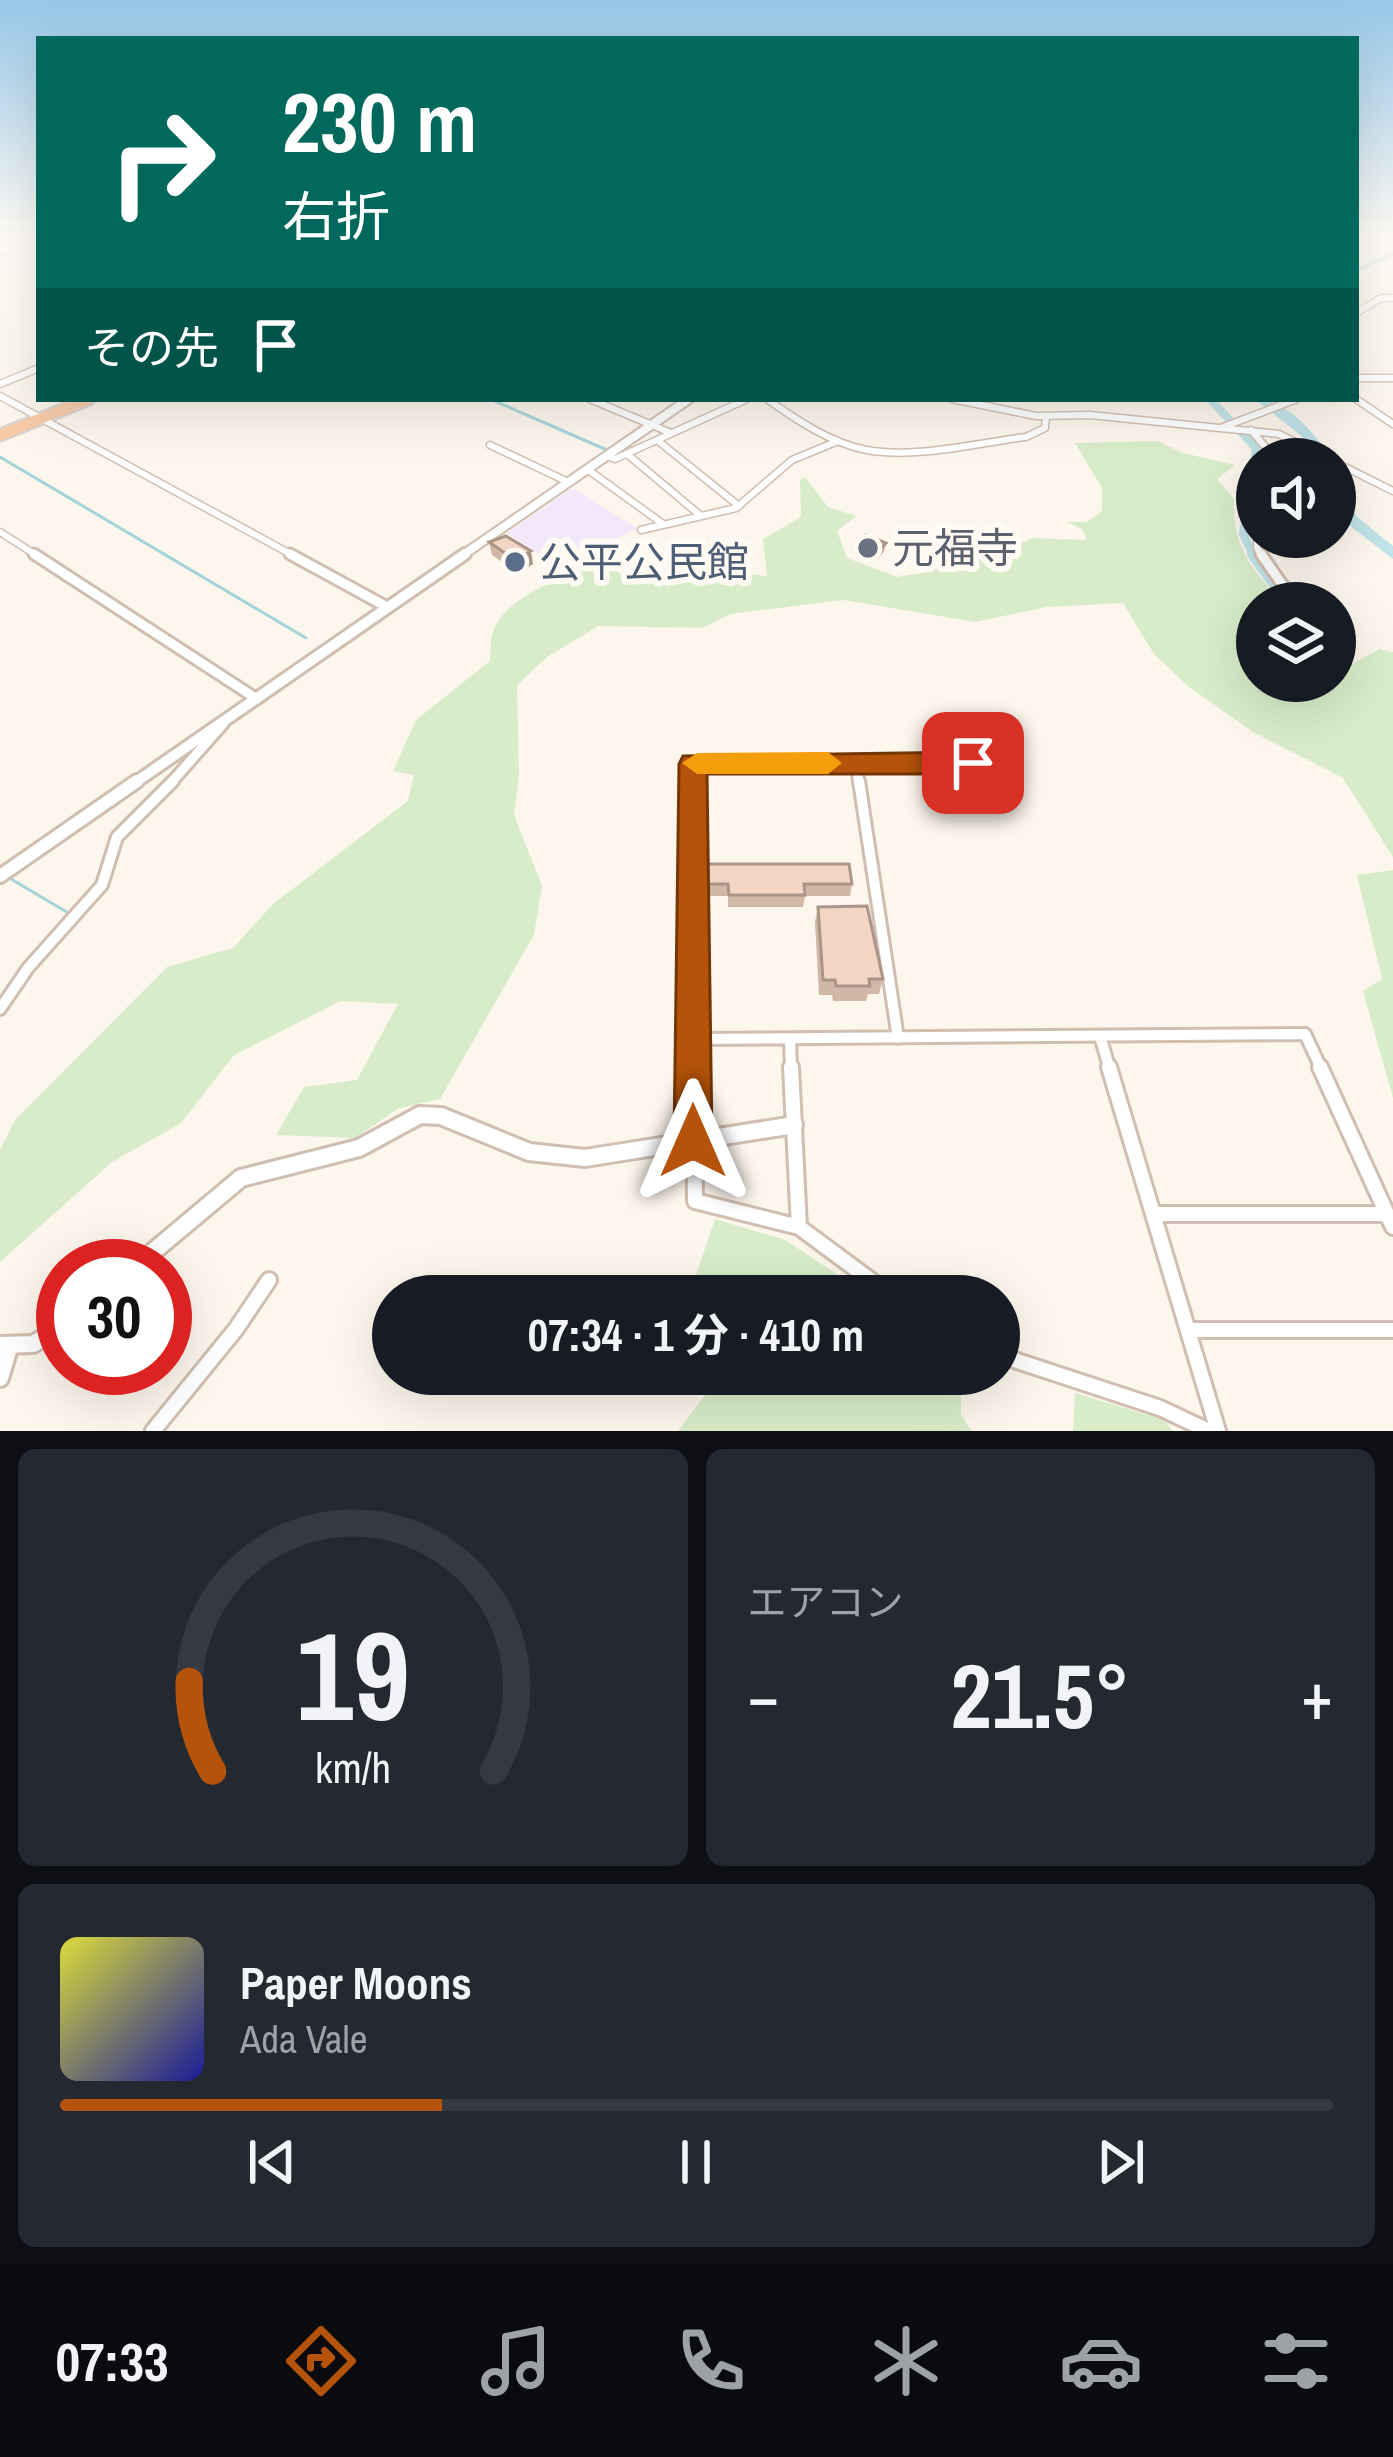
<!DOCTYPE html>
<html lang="ja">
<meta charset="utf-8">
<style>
:root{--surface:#171b24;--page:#242831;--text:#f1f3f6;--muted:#9ea1a6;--line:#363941;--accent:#b45309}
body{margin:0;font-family:"Archivo Narrow","Noto Sans JP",sans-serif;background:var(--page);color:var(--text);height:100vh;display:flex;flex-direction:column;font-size:45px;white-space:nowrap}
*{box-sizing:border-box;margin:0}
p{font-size:39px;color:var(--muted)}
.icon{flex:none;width:66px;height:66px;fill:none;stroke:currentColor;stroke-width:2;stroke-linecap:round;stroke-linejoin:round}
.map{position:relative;height:1431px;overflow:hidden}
.drawer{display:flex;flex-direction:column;gap:18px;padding:18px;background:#0d0f14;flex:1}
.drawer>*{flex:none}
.banner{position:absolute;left:36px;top:36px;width:1323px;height:366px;border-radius:0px;box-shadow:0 12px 48px #0002;background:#00695c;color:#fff;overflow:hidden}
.controls{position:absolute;left:1236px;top:438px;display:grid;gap:24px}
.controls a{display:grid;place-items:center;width:120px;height:120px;border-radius:50%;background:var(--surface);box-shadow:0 12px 48px #0002;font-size:60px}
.speed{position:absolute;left:36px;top:1239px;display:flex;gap:24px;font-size:60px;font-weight:700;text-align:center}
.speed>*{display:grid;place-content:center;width:156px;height:156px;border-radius:50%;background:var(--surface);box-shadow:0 12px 48px #0002;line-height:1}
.speed .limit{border:18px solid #d22;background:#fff;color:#111}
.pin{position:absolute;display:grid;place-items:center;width:102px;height:102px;color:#fff;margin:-51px;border-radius:24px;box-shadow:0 6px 18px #0006}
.me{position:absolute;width:132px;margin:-66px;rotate:0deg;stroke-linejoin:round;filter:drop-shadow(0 0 9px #0008)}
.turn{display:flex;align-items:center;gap:42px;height:252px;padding:0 48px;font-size:54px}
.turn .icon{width:156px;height:156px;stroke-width:2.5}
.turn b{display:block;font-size:84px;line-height:102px}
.then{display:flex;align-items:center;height:114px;padding:0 48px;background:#0003;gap:24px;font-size:45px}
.big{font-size:90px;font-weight:700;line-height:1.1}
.drawer .widget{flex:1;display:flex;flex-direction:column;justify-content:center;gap:18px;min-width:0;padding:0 42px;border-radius:18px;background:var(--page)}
.drawer .dial{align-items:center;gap:0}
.dial svg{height:312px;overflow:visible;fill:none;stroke:var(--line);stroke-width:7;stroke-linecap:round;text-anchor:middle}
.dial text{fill:var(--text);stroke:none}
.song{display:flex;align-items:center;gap:36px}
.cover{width:144px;height:144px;border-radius:18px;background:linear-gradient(135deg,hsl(60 70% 55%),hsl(240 70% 35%))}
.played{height:12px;border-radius:6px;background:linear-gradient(90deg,var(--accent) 30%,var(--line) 30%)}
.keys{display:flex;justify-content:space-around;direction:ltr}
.heat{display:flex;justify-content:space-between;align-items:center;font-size:66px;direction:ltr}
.drawer .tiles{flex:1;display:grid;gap:18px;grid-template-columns:1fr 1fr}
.widget:last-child{grid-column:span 2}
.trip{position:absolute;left:372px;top:1275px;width:648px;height:120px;border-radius:60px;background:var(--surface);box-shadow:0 12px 48px #0002;font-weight:700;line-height:120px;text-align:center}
.menu{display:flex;height:192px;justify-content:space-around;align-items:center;background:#090b0e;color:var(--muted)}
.menu .icon{width:84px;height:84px}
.menu .selected{color:var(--accent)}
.menu b{font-size:54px;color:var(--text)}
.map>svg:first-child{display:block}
.education{fill:#f3e8fa}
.green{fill:#d8ecc9}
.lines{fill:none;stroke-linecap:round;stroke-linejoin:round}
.stream{stroke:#a5d3da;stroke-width:3}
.canal-far1{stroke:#bfe3e8;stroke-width:8}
.canal{stroke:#bfe3e8;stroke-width:10}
.river{fill:#bfe3e8;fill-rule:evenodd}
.minor-far3-casing{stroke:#d1beb0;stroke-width:9}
.minor-far2-casing{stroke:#d1beb0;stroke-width:15}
.minor-far1-casing{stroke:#d1beb0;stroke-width:16}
.minor-casing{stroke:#d1beb0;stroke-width:20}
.tertiary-far3-casing{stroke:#d1beb0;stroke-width:12}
.tertiary-far2-casing{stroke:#d1beb0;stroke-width:16}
.tertiary-far1-casing{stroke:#d1beb0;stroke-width:18}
.tertiary-casing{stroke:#d1beb0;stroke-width:22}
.trunk-casing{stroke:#dad1cd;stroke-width:15}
.minor-far3{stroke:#fff;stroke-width:6}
.minor-far2{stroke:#fff;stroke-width:9}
.minor-far1{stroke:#fff;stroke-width:10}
.minor{stroke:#fff;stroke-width:14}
.tertiary-far3{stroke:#fff;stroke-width:8}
.tertiary-far2{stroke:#fff;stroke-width:10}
.tertiary-far1{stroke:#fff;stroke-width:12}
.tertiary{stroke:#fff;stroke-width:16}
.trunk{stroke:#f9c8a4;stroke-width:10}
.wall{fill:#d1b7a8}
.shaded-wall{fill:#aa9588}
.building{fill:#f3d5c3;stroke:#aa9588;stroke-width:3}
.route{fill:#b45309;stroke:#753606;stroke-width:3}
.slow{fill:#f59e0b}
.worship-dot{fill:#6b7280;stroke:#fffaf3;stroke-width:4.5}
.service-dot{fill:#5c6f8a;stroke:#fffaf3;stroke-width:4.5}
.labels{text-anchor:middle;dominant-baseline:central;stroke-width:12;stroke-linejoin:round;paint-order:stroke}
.worship-label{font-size:42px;fill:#5b616d;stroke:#fffaf3;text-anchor:start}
.service-label{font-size:42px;fill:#4e5e75;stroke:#fffaf3;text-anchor:start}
</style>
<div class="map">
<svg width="1393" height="1431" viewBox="0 0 1393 1431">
<rect width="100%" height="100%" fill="#fdf6ec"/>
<path class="education" d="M572 488 637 528 561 568 507 533Z"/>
<path class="green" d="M1157 441 1183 453 1235 465 1217 479 1234 499C1232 547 1251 568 1282 603H1257V681H1335V662L1348 666 1380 649 1393 652V857L1343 778 1253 732 1189 687 1154 654 1123 603 1047 607 975 622 844 600 730 614 702 628 598 626 547 657 517 685 519 776 514 815 542 886 534 935 440 1099 397 1109 356 1138 276 1135 304 1087 357 1080 398 1004 341 1001 234 1055 181 1123 112 1162 0 1262V1150L15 1120 167 967 233 948 273 904 408 801 414 775 393 771 416 720 490 661C491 652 490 640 493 632 505 595 570 574 603 562L630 580 714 570 767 576 763 539 801 517 800 481 805 477 828 507 856 516 837 531 847 558 897 577 934 571 940 555 977 546 1018 545 1033 538 1087 540 1082 529 1066 522H1087L1102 511V488L1075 443Z
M1393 870V1098L1363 991 1382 979 1357 875Z
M715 1219 785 1240 870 1296H689Z
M721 1374H961V1414L971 1431H678Z
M1075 1393 1165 1420 1172 1431H1073Z"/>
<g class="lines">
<path class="stream" d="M1356 271 1393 253
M490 399 607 450
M0 457 306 638
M6 876 70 914"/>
<path class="canal-far1" d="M1210 399 1256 448 1243 534 1254 557"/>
<path class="canal" d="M1252 554 1287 603"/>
<path class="river" d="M1255 399C1287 399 1315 434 1332 459H1318L1305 439Z
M1335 476 1342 480 1356 516 1393 546V559L1344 521 1335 499Z"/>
<defs>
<path id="minor-far3" d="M0 244 23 237 19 235
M0 251 39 239
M1356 313 1381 298H1393
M1356 378H1393
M0 384 39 368
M0 396 296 557
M590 399 671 433
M767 399C795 419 832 444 867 450 917 459 976 443 1026 437L1045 428 1046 417
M952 399 1036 416 1090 415 1279 434 1393 491
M1356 399 1393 424
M1223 427 1297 399
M1251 430 1267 449V459
M657 440 739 506
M490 445 568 482
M627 454 701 516
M607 456 615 459 747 399
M587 469 663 524
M1257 514V548L1263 557
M641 530 736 508 792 460 838 441
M0 532 39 557"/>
<path id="minor-far2" d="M34 554 257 699
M290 554 387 607
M1261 554 1295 603
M856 763 859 784
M170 784 223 724
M693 784V763H1012"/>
<path id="minor-far1" d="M693 781 694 1070
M859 781 898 1038
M0 1009 28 968 102 885 117 837 173 781
M1100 1036 1110 1070
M693 1039 1305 1034 1322 1070
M790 1039 791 1070"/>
<path id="minor" d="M694 1067 695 1201 799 1227 892 1296
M791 1067 799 1227
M1109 1067 1218 1431
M1320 1067 1393 1227
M1153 1214H1387
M1188 1330H1393
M999 1355 1160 1408 1209 1431
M153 1431 236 1329 269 1280"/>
<path id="tertiary-far3" d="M460 557 689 399"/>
<path id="tertiary-far2" d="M133 784 465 554"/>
<path id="tertiary-far1" d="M0 876 137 781"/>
<path id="tertiary" d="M136 1266 241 1178 359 1148 420 1115 441 1116 529 1152 585 1158 794 1125
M0 1345 33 1344 63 1327
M0 1378 9 1348"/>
<path id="trunk" d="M0 435 89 399"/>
</defs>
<use href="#minor-far3" class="minor-far3-casing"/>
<use href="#minor-far2" class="minor-far2-casing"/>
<use href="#minor-far1" class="minor-far1-casing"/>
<use href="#minor" class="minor-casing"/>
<use href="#tertiary-far3" class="tertiary-far3-casing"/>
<use href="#tertiary-far2" class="tertiary-far2-casing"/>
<use href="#tertiary-far1" class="tertiary-far1-casing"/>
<use href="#tertiary" class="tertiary-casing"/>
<use href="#trunk" class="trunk-casing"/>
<use href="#minor-far3" class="minor-far3"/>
<use href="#minor-far2" class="minor-far2"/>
<use href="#minor-far1" class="minor-far1"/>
<use href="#minor" class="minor"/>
<use href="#tertiary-far3" class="tertiary-far3"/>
<use href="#tertiary-far2" class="tertiary-far2"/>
<use href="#tertiary-far1" class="tertiary-far1"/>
<use href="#tertiary" class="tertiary"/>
<use href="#trunk" class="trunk"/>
</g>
<path class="wall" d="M489 542 533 564 518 573 492 555Z
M858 543H886L884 552 877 559 857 551Z
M704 864 852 884 850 896H805L803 907H728V896H704Z
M818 907 883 979 879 994H868L866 1001H833L832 995H819L815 922Z"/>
<path class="shaded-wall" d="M531 551 533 564 518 573 515 560Z"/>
<path class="building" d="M866 535 886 543 878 551 858 543Z
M506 536 531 551 515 560 489 542Z
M704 864H849L852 884H804L805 895H729L728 884H704Z
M867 906 883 979H869L870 986H836L835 980H823L818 907Z"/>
<linearGradient id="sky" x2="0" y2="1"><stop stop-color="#97c7e8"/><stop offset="0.54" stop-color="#fefbf6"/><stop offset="1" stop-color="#fefbf6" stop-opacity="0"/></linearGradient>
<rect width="1393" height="435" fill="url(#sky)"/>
<path class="route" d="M973 752 987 763 973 774H707L712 1141 707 1154 693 1160 679 1154 674 1141 679 764 683 756Z"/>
<path class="slow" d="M828 752 842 763 828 774H697L682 763 697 753Z"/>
<circle class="worship-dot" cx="868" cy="548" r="12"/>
<circle class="service-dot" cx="515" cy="562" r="12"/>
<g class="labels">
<g class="worship-label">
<text x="892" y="548">元福寺</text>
</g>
<g class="service-label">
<text x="539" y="562">公平公民館</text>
</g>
</g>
</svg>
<div class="controls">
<a><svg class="icon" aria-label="sound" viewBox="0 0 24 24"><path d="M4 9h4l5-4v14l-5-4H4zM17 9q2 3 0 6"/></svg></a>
<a><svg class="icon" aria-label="layers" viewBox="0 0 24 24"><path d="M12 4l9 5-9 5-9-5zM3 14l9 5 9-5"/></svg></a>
</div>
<div class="speed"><div class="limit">30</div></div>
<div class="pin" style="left:973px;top:763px;background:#d93025"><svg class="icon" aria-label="arrive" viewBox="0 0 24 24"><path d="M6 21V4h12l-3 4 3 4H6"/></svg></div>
<svg class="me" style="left:693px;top:1141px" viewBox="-20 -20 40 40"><path d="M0-17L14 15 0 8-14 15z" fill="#b45309" stroke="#fff" stroke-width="4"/></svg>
<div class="trip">07:34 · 1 分 · 410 m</div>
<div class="banner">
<div class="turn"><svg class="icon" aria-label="right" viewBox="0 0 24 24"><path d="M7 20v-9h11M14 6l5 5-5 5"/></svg><div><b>230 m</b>右折</div></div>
<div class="then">その先<svg class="icon" aria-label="arrive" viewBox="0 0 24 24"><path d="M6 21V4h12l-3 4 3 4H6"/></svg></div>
</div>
</div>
<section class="drawer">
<div class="tiles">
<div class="widget dial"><svg viewBox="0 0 100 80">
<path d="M14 69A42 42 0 1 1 86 69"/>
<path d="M14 69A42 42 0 0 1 8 46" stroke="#b45309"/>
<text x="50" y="56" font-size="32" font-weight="700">19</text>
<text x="50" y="72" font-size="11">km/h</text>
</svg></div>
<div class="widget"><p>エアコン</p>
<div class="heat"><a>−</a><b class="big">21.5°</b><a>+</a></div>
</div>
<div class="widget">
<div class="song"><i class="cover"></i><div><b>Paper Moons</b><p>Ada Vale</p></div></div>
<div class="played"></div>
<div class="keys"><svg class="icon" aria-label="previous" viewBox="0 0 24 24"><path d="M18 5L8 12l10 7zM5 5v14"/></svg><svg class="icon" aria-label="pause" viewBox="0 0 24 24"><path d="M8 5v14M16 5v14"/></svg><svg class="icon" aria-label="next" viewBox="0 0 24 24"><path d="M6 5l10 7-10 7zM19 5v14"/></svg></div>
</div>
</div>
</section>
<nav class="menu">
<b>07:33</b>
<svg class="icon selected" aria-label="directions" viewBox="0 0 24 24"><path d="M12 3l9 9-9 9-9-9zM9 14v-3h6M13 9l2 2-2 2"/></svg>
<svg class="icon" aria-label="music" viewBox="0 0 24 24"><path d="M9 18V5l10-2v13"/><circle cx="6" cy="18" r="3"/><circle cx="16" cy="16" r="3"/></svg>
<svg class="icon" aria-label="phone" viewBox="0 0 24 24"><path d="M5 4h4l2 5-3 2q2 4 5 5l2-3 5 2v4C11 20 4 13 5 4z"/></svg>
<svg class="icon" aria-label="climate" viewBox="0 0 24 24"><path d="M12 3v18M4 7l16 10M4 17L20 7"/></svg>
<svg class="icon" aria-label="car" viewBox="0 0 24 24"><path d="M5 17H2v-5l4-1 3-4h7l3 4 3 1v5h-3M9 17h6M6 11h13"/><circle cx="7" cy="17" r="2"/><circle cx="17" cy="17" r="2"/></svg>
<svg class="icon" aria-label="filters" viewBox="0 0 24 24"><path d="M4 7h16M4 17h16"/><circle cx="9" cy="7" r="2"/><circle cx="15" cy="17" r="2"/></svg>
</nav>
